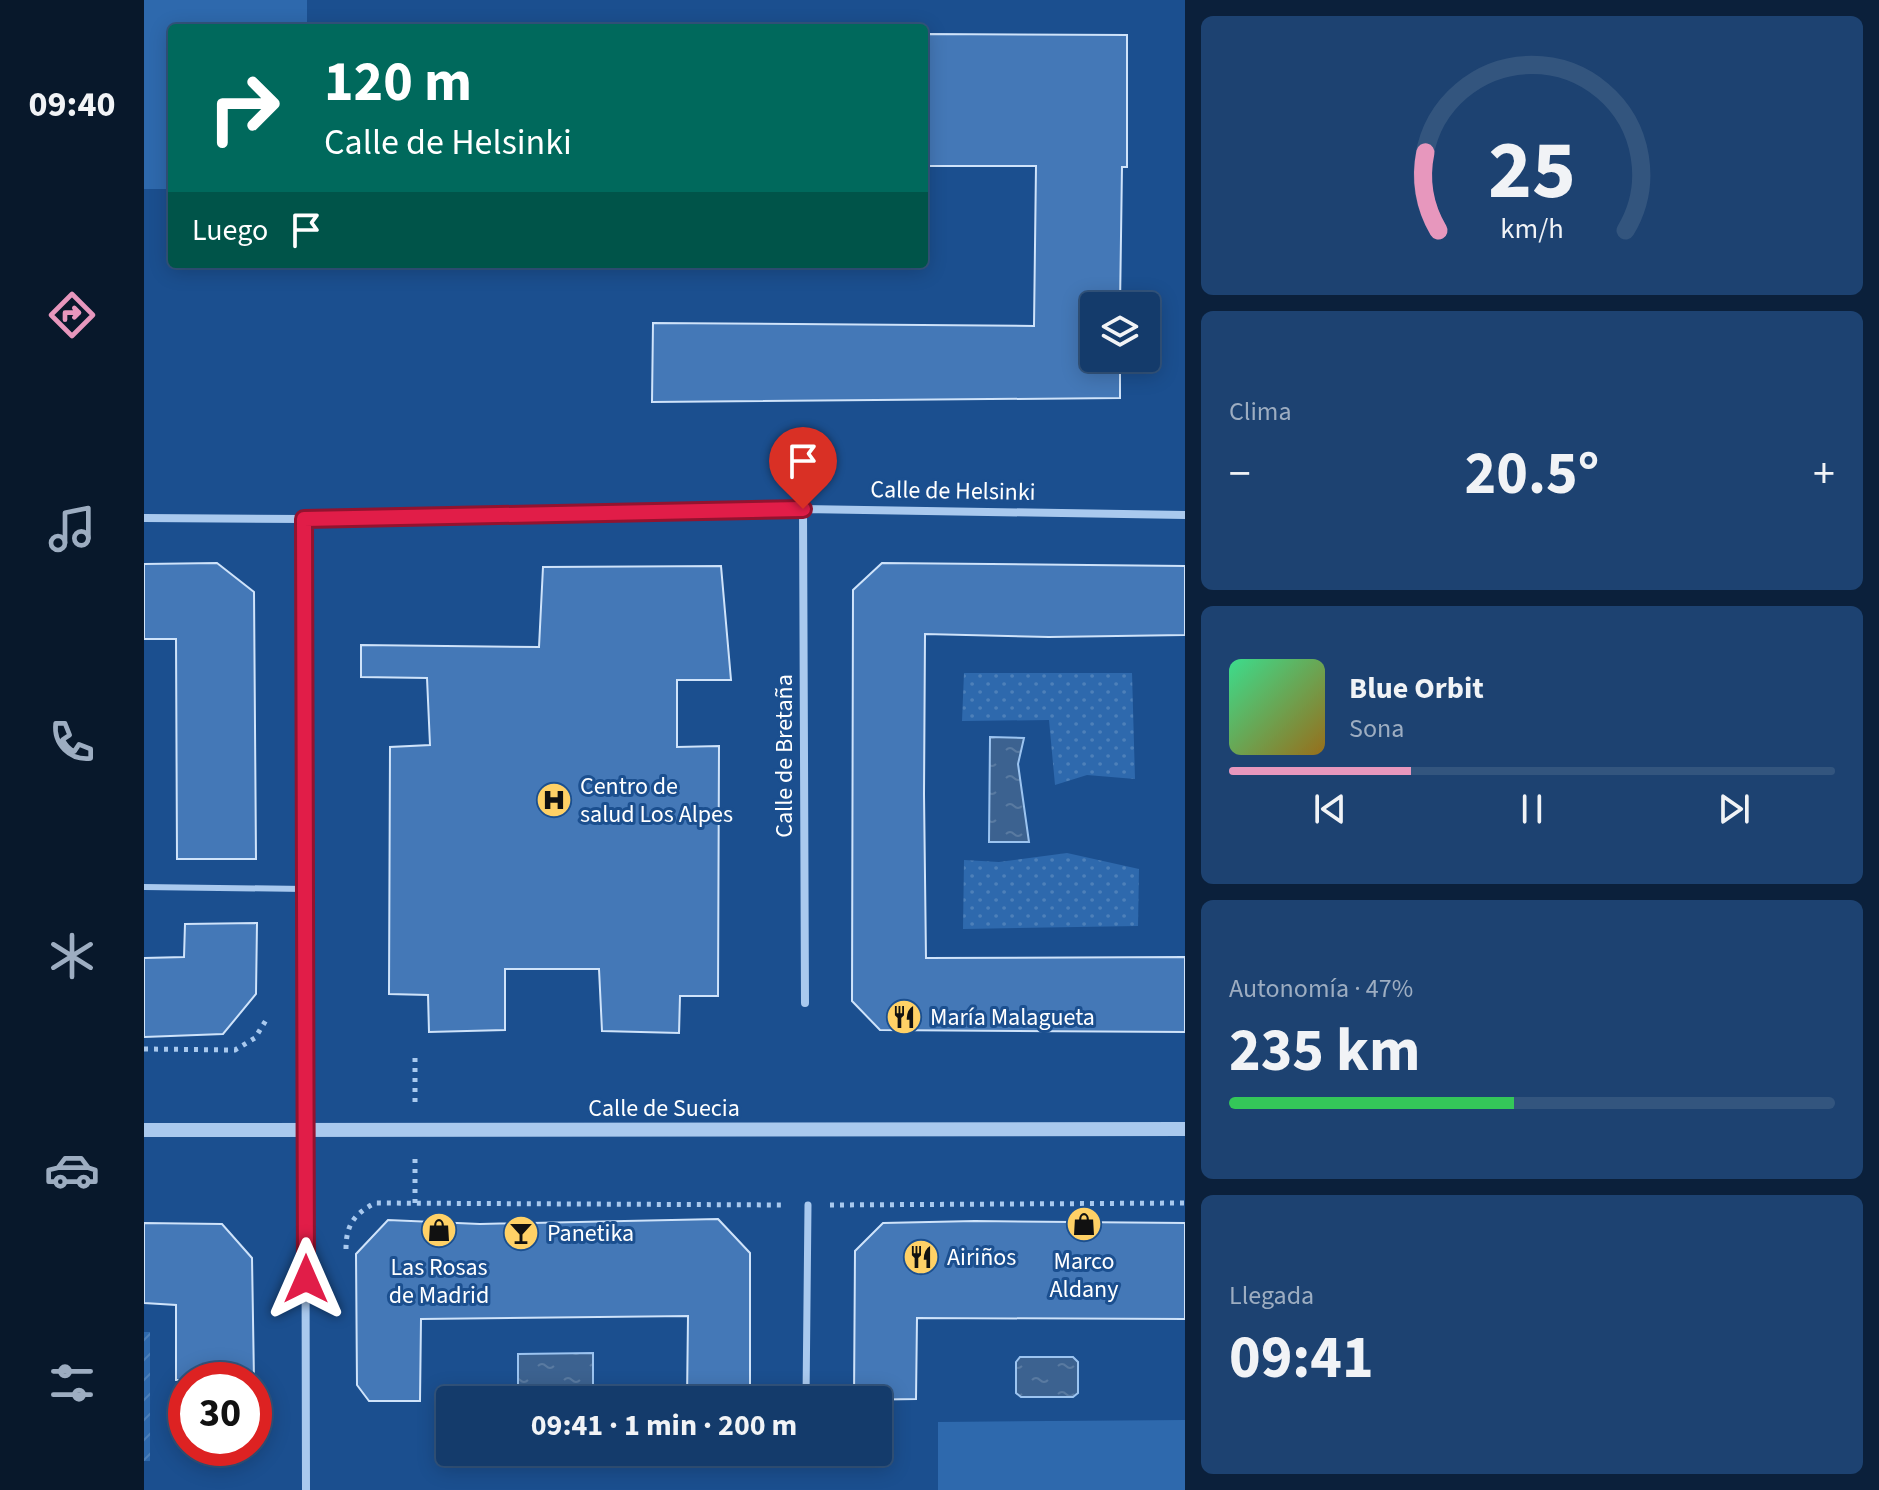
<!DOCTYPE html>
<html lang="es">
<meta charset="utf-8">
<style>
:root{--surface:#143b6b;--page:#1d4271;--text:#f1f3f6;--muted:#9dadc1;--line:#33557e;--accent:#e797bd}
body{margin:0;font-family:"Source Sans 3",sans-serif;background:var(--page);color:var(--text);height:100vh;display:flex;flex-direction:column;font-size:30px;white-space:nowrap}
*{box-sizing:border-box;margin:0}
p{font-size:26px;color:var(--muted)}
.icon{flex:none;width:44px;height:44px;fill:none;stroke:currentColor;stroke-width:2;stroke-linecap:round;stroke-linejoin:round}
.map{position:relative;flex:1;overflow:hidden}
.drawer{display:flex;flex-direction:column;gap:16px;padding:16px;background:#0b203b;width:694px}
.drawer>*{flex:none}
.guide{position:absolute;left:24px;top:24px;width:760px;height:244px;border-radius:8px;box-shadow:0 4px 20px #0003,0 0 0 2px var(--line);background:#00695c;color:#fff;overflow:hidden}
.controls{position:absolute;left:936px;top:292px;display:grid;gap:16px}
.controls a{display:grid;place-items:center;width:80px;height:80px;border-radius:8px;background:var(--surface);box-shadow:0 4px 20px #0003,0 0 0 2px var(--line);font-size:40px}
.speed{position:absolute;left:24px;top:1362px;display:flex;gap:16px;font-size:40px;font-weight:700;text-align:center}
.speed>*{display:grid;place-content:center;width:104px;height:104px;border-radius:50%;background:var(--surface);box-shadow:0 4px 20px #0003,0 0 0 2px var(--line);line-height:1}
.speed .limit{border:12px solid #d22;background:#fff;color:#111}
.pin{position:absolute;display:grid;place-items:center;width:68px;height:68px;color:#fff;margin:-82px -34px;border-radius:50% 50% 50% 0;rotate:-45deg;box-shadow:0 0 8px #0007}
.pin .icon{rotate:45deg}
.me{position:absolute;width:88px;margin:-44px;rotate:0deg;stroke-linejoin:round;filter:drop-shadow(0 0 6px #0008)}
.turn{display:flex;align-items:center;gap:28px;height:168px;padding:0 24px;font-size:36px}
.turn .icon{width:104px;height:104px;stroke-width:2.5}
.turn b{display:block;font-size:56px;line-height:68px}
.then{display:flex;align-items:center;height:76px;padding:0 24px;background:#0003;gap:16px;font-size:30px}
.big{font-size:60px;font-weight:700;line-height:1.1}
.drawer .tile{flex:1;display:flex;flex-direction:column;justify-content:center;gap:12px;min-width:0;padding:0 28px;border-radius:12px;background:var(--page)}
.drawer .dial{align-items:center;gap:0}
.dial svg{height:208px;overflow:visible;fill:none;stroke:var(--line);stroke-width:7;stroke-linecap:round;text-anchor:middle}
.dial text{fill:var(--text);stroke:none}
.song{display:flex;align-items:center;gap:24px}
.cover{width:96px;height:96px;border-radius:12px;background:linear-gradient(135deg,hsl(150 70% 55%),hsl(40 70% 35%))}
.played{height:8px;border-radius:4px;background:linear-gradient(90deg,var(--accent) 30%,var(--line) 30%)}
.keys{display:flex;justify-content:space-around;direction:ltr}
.heat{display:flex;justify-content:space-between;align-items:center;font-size:44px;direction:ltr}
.charge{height:12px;border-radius:6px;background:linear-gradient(90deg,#34c759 47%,var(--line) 0)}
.trip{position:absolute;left:292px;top:1386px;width:456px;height:80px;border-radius:8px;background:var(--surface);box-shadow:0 4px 20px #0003,0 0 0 2px var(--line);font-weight:700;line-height:80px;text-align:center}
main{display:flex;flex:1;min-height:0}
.dock{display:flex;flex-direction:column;width:144px;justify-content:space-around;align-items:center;background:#08182b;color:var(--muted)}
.dock .icon{width:56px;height:56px}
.dock .current{color:var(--accent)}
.dock b{font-size:36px;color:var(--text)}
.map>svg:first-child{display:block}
.grass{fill:url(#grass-dots)}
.garden{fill:url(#garden-furrows)}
.pitch{fill:#2e69ad}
.water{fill:url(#water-ripples);stroke:#9cc4f0;stroke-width:2}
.building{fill:#4478b7;stroke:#cfe3fa;stroke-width:2}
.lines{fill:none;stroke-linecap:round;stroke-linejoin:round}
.path{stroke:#a9c9ee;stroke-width:5;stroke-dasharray:4 6;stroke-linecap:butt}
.service{stroke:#a9c9ee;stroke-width:6}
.pedestrian{stroke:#a9c9ee;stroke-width:7}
.minor{stroke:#a9c9ee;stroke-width:8}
.tertiary{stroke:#a9c9ee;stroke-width:14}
.route-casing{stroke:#92132f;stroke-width:20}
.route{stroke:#e11d48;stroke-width:14}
.labels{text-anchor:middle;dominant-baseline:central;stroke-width:6;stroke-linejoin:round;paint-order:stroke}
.street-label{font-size:24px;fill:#fff;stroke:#1b4f8f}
.poi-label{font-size:24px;fill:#fff;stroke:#1b4f8f;text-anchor:start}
</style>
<main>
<nav class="dock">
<b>09:40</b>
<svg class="icon current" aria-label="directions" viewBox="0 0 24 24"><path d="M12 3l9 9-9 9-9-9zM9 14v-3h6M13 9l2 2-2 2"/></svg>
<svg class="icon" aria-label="music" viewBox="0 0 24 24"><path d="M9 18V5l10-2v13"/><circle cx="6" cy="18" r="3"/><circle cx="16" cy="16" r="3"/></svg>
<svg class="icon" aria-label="phone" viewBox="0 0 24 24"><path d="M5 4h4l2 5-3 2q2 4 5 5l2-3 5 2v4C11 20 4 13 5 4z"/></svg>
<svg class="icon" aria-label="climate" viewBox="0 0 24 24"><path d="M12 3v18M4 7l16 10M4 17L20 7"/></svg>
<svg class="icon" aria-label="car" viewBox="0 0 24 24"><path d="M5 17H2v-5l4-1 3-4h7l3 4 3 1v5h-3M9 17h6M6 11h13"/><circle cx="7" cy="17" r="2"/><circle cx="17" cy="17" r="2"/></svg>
<svg class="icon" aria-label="filters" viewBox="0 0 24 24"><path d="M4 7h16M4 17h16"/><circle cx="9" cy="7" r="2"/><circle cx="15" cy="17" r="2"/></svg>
</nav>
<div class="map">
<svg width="1041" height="1490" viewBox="0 0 1041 1490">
<defs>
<pattern id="grass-dots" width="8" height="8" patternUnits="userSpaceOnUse" patternTransform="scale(2)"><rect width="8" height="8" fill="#2e69ad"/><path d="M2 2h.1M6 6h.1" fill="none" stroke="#4d80b9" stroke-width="1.8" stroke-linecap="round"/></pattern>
<pattern id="garden-furrows" width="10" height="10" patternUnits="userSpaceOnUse" patternTransform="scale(2)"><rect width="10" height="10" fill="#2e69ad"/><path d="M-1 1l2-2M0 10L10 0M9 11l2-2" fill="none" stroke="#4d80b9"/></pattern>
<pattern id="water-ripples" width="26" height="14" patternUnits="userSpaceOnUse" patternTransform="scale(2)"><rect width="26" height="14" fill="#3c6290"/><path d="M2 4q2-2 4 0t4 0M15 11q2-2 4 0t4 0" fill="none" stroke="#597aa1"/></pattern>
</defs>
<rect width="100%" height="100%" fill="#1b4f8f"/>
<path class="grass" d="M820 673H988L991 779 943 775 911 785 905 720 818 721Z
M923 853 995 869 994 926 819 929 820 860 855 862Z"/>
<path class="garden" d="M0 1332H6V1461H0Z"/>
<path class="pitch" d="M0 0H163V28H28V189H0Z
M1041 1420V1490H794V1422Z"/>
<path class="water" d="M846 737 880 738 874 764 885 842H845Z
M449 1353V1394H374V1354Z
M876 1357H929L934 1362V1393L929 1397H877L872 1393V1362Z"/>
<path class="building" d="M780 34 983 35V167H978L976 306H950V358H976V398L508 402 509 323 890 326 892 166H780Z
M73 563 110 592 112 859H33L32 639H0V564Z
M738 563 1041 566V635L905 637 781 634 780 794 782 958 1041 957V1032L736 1030 708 1001 709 590Z
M577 566 587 680H533V747L575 746 574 996H536L535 1033 458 1031 455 969H361V1030L285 1032 284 995 245 994 246 747 286 745 283 678 217 677V645L395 647 399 567Z
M113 923 112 994 79 1034 0 1037V958L40 957 41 924Z
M574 1219 606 1253V1400H543L544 1316 277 1319 276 1401H225L213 1385 212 1254 244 1220 336 1224Z
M831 1221 1041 1223V1319L773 1318 772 1399 710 1400 711 1251 739 1223Z
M0 1223 78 1224 108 1258 110 1380H32V1305L0 1303Z"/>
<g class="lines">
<path class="path" d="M0 1049 91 1050 111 1038 124 1017
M271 1102V1052
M271 1203V1156
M686 1205 1041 1203
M202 1249C202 1225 210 1214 231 1203L640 1205"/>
<path class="service" d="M0 887 161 889"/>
<path class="pedestrian" d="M662 1400 664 1205"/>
<path class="minor" d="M659 509 661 1003
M0 518 160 519 659 509 1041 515
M160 519 162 1490"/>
<path class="tertiary" d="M0 1130 1041 1129"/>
</g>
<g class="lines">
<defs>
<path id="route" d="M162 1279 160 519 659 509"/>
</defs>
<use href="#route" class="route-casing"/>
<use href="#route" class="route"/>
</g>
<defs>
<symbol id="hospital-disc" viewBox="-11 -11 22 22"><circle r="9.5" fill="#ffd166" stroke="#1b4f8f"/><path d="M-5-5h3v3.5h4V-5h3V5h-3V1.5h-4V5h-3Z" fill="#111"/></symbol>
<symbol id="restaurant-disc" viewBox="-11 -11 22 22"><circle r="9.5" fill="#ffd166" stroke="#1b4f8f"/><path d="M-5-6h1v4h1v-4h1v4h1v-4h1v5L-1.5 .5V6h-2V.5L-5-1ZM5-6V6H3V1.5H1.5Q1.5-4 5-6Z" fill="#111"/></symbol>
<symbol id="shop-disc" viewBox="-11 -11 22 22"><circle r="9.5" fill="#ffd166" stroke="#1b4f8f"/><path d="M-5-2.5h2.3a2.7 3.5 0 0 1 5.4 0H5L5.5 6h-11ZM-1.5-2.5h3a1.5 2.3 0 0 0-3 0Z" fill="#111"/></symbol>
<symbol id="bar-disc" viewBox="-11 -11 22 22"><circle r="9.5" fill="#ffd166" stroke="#1b4f8f"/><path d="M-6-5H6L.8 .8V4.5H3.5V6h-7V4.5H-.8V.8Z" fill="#111"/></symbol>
</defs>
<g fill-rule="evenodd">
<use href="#hospital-disc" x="390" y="780" width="40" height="40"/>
<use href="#restaurant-disc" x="740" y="997" width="40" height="40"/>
<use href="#shop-disc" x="920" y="1204" width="40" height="40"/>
<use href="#shop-disc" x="275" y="1210" width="40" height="40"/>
<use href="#bar-disc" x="357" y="1213" width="40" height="40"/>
<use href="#restaurant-disc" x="757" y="1237" width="40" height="40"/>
</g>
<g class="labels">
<g class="street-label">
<text transform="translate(809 491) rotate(1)">Calle de Helsinki</text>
<text transform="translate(640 756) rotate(-90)">Calle de Bretaña</text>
<text x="520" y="1108">Calle de Suecia</text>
</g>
<g class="poi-label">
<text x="436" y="786">Centro de<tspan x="436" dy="28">salud Los Alpes</tspan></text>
<text x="786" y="1017">María Malagueta</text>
<text x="403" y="1233">Panetika</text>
<text x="803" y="1257">Airiños</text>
<text x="940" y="1261" text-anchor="middle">Marco<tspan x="940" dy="28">Aldany</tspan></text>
<text x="295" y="1267" text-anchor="middle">Las Rosas<tspan x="295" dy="28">de Madrid</tspan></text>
</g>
</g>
</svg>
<div class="controls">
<a><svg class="icon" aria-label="layers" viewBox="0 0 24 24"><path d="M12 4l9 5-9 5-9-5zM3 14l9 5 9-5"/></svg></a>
</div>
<div class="speed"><div class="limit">30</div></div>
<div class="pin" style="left:659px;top:509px;background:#d93025"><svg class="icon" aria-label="arrive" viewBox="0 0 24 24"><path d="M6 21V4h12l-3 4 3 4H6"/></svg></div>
<svg class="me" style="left:162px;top:1279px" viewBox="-20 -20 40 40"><path d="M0-17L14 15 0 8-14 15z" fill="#e11d48" stroke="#fff" stroke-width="4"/></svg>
<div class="trip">09:41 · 1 min · 200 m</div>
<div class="guide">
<div class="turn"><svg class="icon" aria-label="right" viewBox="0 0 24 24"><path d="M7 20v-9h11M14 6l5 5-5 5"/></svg><div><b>120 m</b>Calle de Helsinki</div></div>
<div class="then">Luego<svg class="icon" aria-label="arrive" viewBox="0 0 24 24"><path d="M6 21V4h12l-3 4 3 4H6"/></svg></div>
</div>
</div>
<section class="drawer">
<div class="tile dial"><svg viewBox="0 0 100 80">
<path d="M14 69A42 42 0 1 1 86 69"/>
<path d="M14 69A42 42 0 0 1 9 39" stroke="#e797bd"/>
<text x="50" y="56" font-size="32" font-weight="700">25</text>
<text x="50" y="72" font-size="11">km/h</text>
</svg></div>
<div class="tile"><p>Clima</p>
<div class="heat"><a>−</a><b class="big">20.5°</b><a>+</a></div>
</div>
<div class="tile">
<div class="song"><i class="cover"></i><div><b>Blue Orbit</b><p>Sona</p></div></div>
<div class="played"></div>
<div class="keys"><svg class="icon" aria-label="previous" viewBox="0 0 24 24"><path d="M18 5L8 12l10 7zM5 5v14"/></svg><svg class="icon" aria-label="pause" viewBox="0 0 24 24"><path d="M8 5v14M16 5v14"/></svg><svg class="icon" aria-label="next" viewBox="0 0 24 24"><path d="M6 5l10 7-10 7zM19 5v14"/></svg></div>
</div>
<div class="tile"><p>Autonomía · 47%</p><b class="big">235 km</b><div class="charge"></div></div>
<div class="tile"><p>Llegada</p><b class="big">09:41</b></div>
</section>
</main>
